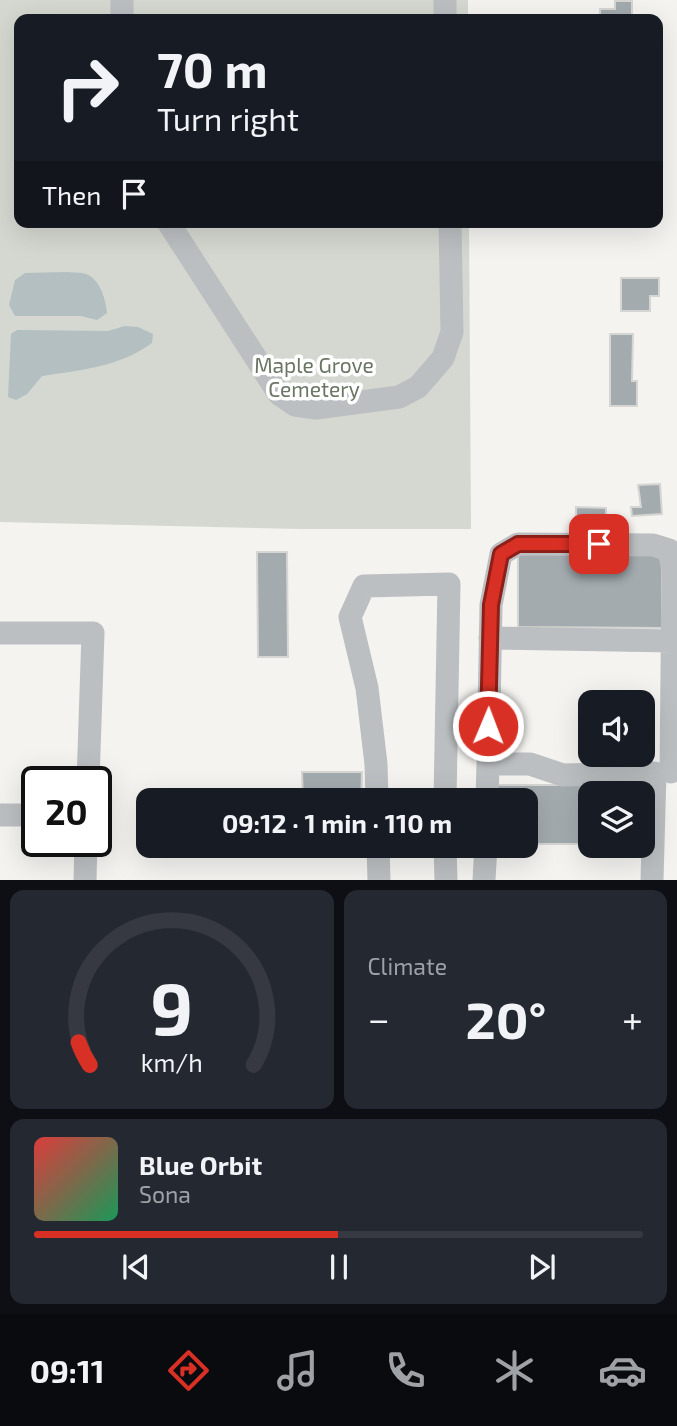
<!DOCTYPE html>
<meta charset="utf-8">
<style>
:root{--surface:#171b24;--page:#242831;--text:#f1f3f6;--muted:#9ea1a6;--line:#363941;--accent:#d93025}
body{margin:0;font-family:"Exo 2",sans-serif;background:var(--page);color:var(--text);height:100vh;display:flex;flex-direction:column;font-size:26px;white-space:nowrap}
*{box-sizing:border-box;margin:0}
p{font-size:23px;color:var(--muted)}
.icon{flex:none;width:38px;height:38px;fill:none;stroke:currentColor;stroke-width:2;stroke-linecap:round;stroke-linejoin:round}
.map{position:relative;height:880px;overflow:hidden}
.sheet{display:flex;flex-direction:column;gap:10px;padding:10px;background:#0d0f14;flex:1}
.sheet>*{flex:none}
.banner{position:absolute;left:14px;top:14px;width:649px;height:214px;border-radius:14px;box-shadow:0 7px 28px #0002;background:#171b24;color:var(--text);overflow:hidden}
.buttons{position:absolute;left:578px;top:690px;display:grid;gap:14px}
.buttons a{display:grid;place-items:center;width:77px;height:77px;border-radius:14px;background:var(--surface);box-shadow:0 7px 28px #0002;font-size:35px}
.speed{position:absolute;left:21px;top:766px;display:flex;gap:14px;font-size:35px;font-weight:700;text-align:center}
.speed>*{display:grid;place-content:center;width:91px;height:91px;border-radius:50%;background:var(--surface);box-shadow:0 7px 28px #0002;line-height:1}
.speed .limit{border:4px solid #111;border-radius:10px;background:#fff;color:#111}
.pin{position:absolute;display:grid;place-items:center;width:60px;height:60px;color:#fff;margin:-30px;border-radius:14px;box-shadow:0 4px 10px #0006}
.me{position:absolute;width:77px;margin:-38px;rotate:1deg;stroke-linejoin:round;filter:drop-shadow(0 0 5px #0008)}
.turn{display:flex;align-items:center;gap:24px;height:147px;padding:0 28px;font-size:32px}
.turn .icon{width:91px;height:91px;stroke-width:2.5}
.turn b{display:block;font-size:49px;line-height:60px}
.then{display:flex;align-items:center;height:66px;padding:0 28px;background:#0003;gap:14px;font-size:26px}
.big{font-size:52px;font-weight:700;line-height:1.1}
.sheet .card{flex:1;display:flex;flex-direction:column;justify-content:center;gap:10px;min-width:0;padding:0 24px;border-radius:14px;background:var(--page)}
.sheet .dial{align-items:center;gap:0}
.dial svg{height:182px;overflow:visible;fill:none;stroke:var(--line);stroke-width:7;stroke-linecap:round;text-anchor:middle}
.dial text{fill:var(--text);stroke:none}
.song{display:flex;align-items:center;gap:21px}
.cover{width:84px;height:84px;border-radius:10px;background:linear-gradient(135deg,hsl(0 70% 55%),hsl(150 70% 35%))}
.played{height:7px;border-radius:4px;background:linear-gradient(90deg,var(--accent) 50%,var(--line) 50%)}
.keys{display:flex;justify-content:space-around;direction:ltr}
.heat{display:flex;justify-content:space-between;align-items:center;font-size:38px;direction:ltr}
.sheet .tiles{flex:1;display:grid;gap:10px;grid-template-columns:1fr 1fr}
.card:last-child{grid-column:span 2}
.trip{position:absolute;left:136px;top:788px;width:402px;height:70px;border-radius:14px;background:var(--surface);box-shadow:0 7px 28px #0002;font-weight:700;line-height:70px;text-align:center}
.tabs{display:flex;height:112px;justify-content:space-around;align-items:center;background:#090b0e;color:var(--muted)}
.tabs .icon{width:49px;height:49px}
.tabs .on{color:var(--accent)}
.tabs b{font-size:32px;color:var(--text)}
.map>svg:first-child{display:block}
.green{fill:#d4d8d0}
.water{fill:#b3bfc1}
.building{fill:#a3abae;stroke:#d5d5d3;stroke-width:2}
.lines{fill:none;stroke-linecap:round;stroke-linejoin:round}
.minor{stroke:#bbbfc1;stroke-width:23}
.route-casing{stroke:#8d1f18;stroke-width:18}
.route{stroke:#d93025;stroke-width:12}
.labels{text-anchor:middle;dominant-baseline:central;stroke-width:7;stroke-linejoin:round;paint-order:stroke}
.park-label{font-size:21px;fill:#6a7564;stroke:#fff}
</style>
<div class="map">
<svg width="677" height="880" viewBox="0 0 677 880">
<rect width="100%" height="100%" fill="#f4f3f0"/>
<path class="green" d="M0 0H468V19H19V222H469L471 529H302L0 522Z"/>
<path class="water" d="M68 272C74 273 81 272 86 274 100 279 106 300 107 313L97 320 81 316H15L9 305 15 280 25 273Z
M125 326 138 327 153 334 152 343C119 367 81 370 42 376L27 394 16 400 8 397 11 334 17 330 108 331Z"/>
<path class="building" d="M615 1H632V19H600V9H615Z
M621 278H659V296H650V311H621Z
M610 334H633L632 381H637V406H610Z
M660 484 662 514 632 516 631 507H641L638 485Z
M576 507 606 508V524H576Z
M257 552H287L288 657H258Z
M518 554H662V628L518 627Z
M302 772H362L361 800H303Z
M496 785H628V793H590V844H527V800H496Z"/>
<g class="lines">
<path class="minor" d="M445 0V19
M122 19V0
M168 222 279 394 295 405 316 408 399 397 418 387 443 358 452 332 450 222
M0 633H93L88 782
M490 638 673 641
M488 764 491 605 501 554 518 544 653 545 669 550 673 570 671 772
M377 800 376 764 367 688 350 617 364 586 449 584 445 800
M487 800 488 764H530L563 775 655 773 652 880
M0 815H37
M378 845 379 880
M445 845 446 880
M85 880 86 842
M484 880 486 845"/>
</g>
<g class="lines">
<defs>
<path id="route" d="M488 726 491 605 501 554 518 544H599"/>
</defs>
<use href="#route" class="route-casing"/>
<use href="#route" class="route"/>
</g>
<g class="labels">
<g class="park-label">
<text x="314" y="364">Maple Grove<tspan x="314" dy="24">Cemetery</tspan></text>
</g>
</g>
</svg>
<div class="buttons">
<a><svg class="icon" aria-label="sound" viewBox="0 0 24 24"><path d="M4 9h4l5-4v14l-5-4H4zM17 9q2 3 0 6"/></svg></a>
<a><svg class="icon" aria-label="layers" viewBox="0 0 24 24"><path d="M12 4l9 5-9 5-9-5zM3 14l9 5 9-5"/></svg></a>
</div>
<div class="speed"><div class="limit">20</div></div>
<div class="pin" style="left:599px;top:544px;background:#d93025"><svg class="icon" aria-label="arrive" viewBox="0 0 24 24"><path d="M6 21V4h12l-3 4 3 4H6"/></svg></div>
<svg class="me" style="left:488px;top:726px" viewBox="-20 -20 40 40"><circle r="17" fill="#d93025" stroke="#fff" stroke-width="3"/><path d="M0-11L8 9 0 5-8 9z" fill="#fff"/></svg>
<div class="trip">09:12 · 1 min · 110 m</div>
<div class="banner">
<div class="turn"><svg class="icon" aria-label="right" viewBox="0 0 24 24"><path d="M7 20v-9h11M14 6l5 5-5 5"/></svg><div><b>70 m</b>Turn right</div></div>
<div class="then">Then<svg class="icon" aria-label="arrive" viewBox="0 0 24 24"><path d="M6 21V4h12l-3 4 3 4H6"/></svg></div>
</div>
</div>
<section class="sheet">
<div class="tiles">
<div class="card dial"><svg viewBox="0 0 100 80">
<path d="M14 69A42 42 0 1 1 86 69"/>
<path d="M14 69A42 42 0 0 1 9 59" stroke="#d93025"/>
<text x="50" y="56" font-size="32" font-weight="700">9</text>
<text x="50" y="72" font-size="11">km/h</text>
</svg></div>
<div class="card"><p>Climate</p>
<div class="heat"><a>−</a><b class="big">20°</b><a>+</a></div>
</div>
<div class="card">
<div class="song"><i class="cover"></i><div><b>Blue Orbit</b><p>Sona</p></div></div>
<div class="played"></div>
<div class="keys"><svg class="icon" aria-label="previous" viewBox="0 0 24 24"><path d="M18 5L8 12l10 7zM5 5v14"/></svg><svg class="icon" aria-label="pause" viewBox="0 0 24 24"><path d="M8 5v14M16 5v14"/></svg><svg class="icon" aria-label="next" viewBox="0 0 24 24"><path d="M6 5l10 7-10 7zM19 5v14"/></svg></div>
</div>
</div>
</section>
<nav class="tabs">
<b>09:11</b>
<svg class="icon on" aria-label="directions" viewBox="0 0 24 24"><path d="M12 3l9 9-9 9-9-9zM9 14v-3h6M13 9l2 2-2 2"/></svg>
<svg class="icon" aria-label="music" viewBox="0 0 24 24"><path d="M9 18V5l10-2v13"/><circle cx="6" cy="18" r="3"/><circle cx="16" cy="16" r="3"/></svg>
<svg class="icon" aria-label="phone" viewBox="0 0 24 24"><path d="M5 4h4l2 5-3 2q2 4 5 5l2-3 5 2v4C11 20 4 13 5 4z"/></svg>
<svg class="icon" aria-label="climate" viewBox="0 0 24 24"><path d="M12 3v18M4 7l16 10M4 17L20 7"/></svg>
<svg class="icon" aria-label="car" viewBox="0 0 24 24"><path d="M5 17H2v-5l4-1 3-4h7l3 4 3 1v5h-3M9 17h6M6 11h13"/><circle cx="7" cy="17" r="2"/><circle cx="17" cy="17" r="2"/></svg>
</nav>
